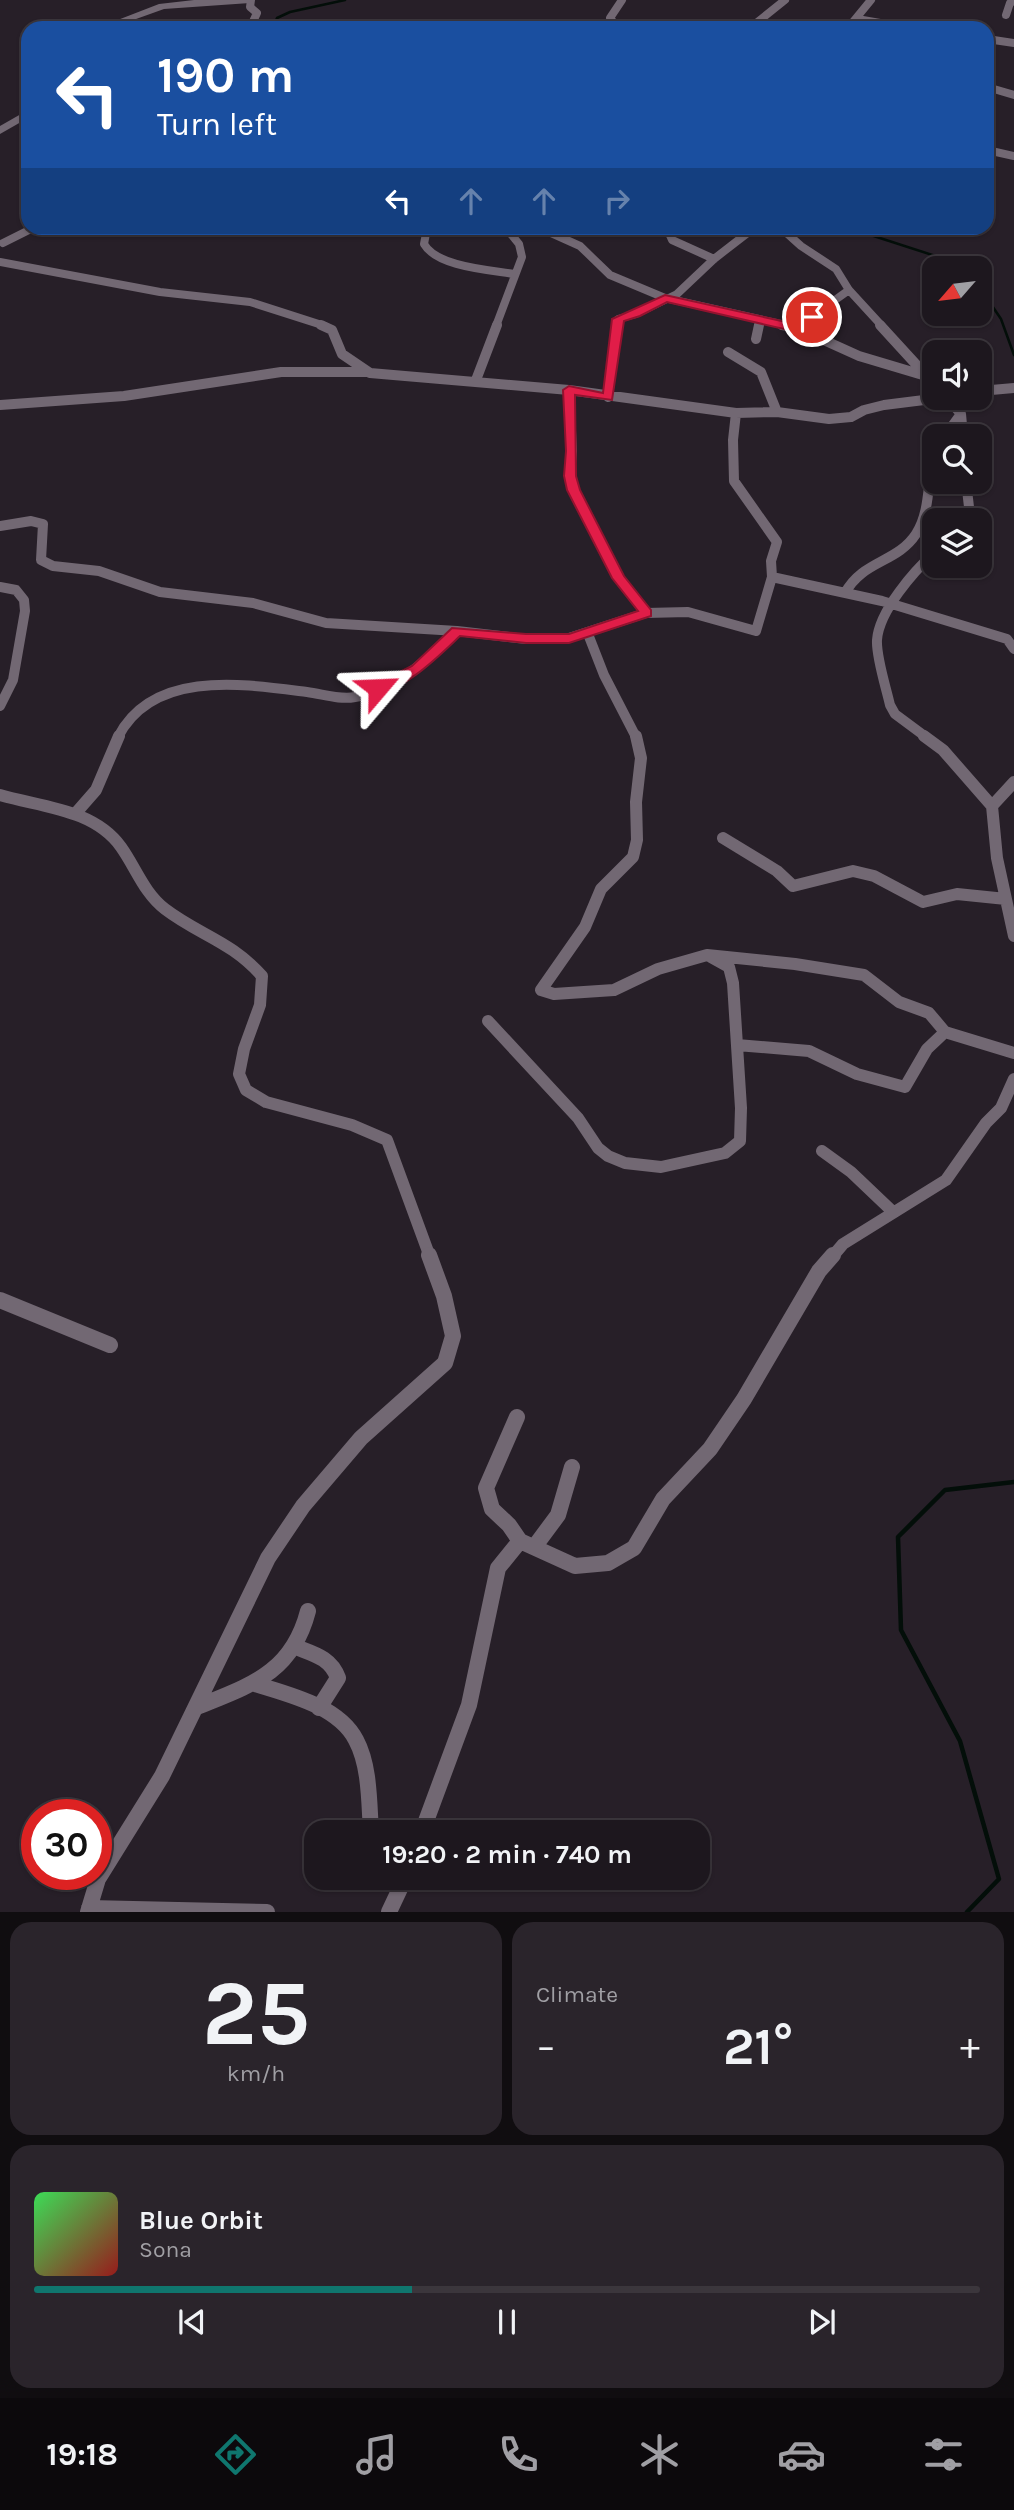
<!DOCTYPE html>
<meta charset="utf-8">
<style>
:root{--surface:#1d171e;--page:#2a242b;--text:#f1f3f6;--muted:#a09fa4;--line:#3b363c;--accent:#0f766e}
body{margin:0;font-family:Karla,sans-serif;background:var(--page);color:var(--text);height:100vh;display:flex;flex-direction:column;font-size:26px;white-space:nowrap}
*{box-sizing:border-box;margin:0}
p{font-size:23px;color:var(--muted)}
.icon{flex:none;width:38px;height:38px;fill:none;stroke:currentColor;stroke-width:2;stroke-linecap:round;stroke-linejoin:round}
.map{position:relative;height:1912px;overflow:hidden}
.drawer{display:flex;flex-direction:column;gap:10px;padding:10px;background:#100d10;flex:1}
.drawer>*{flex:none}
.guide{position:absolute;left:21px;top:21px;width:973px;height:214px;border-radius:21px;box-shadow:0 2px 5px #0004,0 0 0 2px var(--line);background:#1a4fa0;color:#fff;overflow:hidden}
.needle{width:46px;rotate:242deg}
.buttons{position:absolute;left:922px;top:256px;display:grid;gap:14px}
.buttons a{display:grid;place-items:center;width:70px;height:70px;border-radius:14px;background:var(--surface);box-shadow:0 2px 5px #0004,0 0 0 2px var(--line);font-size:35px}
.speed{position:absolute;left:21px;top:1799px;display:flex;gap:14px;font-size:35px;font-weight:700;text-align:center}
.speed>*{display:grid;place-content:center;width:91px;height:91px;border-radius:50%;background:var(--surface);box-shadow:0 2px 5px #0004,0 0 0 2px var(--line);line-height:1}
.speed .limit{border:10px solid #d22;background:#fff;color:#111}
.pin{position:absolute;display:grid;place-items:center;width:60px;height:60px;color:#fff;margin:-30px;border:4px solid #fff;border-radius:50%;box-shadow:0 2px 7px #0007}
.me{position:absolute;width:77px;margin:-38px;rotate:64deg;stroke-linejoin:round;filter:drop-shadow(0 0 5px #0008)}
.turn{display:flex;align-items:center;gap:24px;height:147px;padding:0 21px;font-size:32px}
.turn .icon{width:91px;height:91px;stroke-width:2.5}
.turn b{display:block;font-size:49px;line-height:60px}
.lanes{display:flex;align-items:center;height:66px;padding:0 21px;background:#0003;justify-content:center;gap:35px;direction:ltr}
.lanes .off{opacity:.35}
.big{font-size:52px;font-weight:700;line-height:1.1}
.drawer .tile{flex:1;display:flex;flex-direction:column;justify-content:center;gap:10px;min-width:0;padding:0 24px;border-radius:21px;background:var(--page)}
.drawer .dial{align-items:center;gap:0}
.dial b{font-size:91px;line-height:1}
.song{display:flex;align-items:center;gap:21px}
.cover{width:84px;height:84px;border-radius:10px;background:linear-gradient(135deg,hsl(130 70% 55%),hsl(0 70% 35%))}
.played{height:7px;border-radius:4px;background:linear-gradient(90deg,var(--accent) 40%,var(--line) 40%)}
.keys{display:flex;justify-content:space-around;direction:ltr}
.heat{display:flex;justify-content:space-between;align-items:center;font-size:38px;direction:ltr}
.drawer .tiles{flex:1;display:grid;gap:10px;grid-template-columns:1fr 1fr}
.tile:last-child{grid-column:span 2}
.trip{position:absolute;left:304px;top:1820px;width:406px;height:70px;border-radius:21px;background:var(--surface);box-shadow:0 2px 5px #0004,0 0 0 2px var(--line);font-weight:700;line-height:70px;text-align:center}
.dock{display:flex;height:112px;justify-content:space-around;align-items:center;background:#0c090c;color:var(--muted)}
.dock .icon{width:49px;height:49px}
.dock .selected{color:var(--accent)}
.dock b{font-size:32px;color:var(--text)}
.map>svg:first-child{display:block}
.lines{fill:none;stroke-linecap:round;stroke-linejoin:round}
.stream-far1{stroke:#030e09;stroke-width:2.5}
.stream{stroke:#030e09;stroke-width:4.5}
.street-far3{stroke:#726873;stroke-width:8}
.street-far2{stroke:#726873;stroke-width:10}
.street-far1{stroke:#726873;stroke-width:12}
.street{stroke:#726873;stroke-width:16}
.secondary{fill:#726873;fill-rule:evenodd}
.route{fill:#e11d48;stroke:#92132f;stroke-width:2}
</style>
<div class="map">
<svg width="1014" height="1912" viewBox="0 0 1014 1912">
<rect width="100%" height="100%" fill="#271f28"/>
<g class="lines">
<path class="stream-far1" d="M273 28 277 18 290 12 345 0
M849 228 954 262 959 268
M980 288 1001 319 1014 355"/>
<path class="stream" d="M967 1912 999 1879 960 1741 901 1630 898 1537 945 1490 1014 1482"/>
<path class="street-far3" d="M622 0 610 18 615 24 628 27 662 25 716 28
M1006 15 1010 3 1014 1
M857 19 909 28
M250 28 257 13 250 7 251 0
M750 28 785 0
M848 28 871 0
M987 39 1014 43
M987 87 1014 95
M987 150 1014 156
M427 228 424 244C437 267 490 270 514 274
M540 228 580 246 610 275 665 298 790 326
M661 228 668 231 672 240 714 259
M781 228 801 246 836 269 849 290 882 326
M3 243 33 228
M0 262 160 292 250 302 325 326
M496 326 522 257 519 244 506 228
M617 326 618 319 636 314 677 294 714 259 754 228
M759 326 760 321
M799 326 849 290"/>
<path class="street-far2" d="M321 325 332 330 342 354 370 373 569 390 736 413 777 412 829 419 851 417 864 410 884 405 948 397
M782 325 797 328
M802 325 797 328 859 356 926 376
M880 325 934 384
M756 339 759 325
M728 352 761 372 777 412
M476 380 497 325
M569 390 572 451 570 476 573 490 619 578 646 613
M980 391 1014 388
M608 397 617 325
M946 397 961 414 963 436
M0 405 124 396 281 372H365
M736 413 733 440 734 481 777 542 771 561 772 577
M945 436 961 414
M964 520 969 507 966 481
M0 526 31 521 43 524 41 560 53 566 99 571 160 592 253 603 326 623 457 631 526 639 569 638 646 613 688 612 756 631 772 577 882 601 1007 639 1014 649
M0 587 16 590 24 600 25 611 13 680 0 706
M845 593C863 560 897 563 916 534 931 511 927 480 934 454
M588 634 604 675 636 737
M118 737C153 669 244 684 307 692 323 694 339 700 355 697 395 691 429 658 457 631
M926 737 895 714 890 705C886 687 876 657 877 640 879 611 914 571 934 553"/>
<path class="street-far1" d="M636 736 641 758 636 802 637 840 633 857 601 889 585 927 541 990 554 994 614 990 658 969 707 955 795 964 864 975 899 1002 929 1013 945 1032 1014 1053
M924 736 943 750 992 806
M1014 782 992 806 997 858 1014 936
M0 795C41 807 94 809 121 847 136 868 144 893 165 909 199 935 231 941 262 976L260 1005 244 1049 239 1074 246 1090 266 1102 352 1125 387 1140 430 1257
M75 814 96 790 119 736
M723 838 777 871 793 886 853 871 874 876 923 902 957 894 1006 899
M488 1021 578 1118 598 1148 608 1156 625 1163 661 1167 725 1153 740 1141 741 1108 733 983 729 967 711 957
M737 1045 809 1051 857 1074 905 1087 927 1049 945 1032
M822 1151 851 1172 892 1211
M832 1257 843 1244 946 1180 986 1123 1001 1108 1014 1079"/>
<path class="street" d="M0 1300 110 1345
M517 1417 486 1488 492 1509 509 1525 520 1541
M535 1546 558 1515 572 1467
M296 1647C314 1654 331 1658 338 1678L319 1708
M252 1683C286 1694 338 1705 356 1740 370 1766 369 1803 371 1832
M197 1707C251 1685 292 1673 308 1611
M422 1832 469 1705 498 1568 520 1541 575 1566 608 1563 634 1548 663 1499 710 1449 744 1399 819 1271 833 1255
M89 1908 267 1912
M88 1912 98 1879 162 1776 268 1558 303 1506 361 1438 445 1363 453 1336 444 1296 429 1255
M389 1912 405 1878"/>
<path class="secondary" d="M194 0H255L250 3 164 9 111 28H97L159 4Z
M28 110V118L0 134V126Z"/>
</g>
<path class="route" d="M665 295 795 324 808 315 818 317 797 332 667 302 640 316 624 321 612 400 575 395 576 476 580 490 624 576 651 610V616L569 643H526L460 636C443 652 399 697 373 691V685L412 666 452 628 526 634H569L638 611 612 578 567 490 564 476 566 451 563 390 569 386 603 393 612 319Z"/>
</svg>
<div class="buttons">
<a><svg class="needle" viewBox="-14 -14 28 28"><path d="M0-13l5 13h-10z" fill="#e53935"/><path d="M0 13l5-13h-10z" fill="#a09fa4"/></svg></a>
<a><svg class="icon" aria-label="sound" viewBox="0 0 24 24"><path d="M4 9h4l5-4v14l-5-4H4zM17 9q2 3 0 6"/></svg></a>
<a><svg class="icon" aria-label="search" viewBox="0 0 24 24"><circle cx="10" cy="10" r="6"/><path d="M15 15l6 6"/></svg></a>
<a><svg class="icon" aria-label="layers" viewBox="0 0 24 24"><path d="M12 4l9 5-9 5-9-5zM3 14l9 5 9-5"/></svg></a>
</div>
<div class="speed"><div class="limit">30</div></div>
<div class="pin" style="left:812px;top:317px;background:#d93025"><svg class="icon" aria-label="arrive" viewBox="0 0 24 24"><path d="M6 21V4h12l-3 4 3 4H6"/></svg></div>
<svg class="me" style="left:378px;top:688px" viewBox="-20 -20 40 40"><path d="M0-17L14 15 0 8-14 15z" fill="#e11d48" stroke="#fff" stroke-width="4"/></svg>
<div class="trip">19:20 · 2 min · 740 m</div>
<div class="guide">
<div class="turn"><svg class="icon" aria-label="left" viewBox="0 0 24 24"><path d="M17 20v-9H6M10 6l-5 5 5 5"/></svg><div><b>190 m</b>Turn left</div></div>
<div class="lanes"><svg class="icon" aria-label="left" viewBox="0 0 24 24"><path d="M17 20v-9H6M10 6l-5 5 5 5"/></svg><svg class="icon off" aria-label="ahead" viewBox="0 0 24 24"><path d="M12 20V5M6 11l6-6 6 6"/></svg><svg class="icon off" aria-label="ahead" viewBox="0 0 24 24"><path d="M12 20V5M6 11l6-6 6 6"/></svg><svg class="icon off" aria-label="right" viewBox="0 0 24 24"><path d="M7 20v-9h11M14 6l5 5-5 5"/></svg></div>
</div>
</div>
<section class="drawer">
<div class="tiles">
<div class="tile dial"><b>25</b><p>km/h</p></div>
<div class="tile"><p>Climate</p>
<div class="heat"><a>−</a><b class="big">21°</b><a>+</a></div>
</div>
<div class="tile">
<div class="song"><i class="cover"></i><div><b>Blue Orbit</b><p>Sona</p></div></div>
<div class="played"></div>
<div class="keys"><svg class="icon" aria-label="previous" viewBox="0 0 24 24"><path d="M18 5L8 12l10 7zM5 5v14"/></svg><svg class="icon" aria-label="pause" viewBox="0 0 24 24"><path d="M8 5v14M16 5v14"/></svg><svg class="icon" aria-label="next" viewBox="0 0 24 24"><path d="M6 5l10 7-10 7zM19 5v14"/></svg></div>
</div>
</div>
</section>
<nav class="dock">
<b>19:18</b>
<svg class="icon selected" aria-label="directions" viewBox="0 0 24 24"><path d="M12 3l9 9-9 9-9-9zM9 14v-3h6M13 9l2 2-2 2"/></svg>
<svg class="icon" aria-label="music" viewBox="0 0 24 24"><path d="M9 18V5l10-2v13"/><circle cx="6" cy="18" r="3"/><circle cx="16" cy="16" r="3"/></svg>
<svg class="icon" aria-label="phone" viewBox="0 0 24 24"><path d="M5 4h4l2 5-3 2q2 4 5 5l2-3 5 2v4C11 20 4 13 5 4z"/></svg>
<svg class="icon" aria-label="climate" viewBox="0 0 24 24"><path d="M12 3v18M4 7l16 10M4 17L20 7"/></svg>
<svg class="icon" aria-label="car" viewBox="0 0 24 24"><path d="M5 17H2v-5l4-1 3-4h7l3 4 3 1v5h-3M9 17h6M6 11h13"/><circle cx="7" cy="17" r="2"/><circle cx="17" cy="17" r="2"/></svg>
<svg class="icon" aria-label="filters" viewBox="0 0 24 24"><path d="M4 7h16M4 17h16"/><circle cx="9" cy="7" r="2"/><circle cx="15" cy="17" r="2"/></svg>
</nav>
